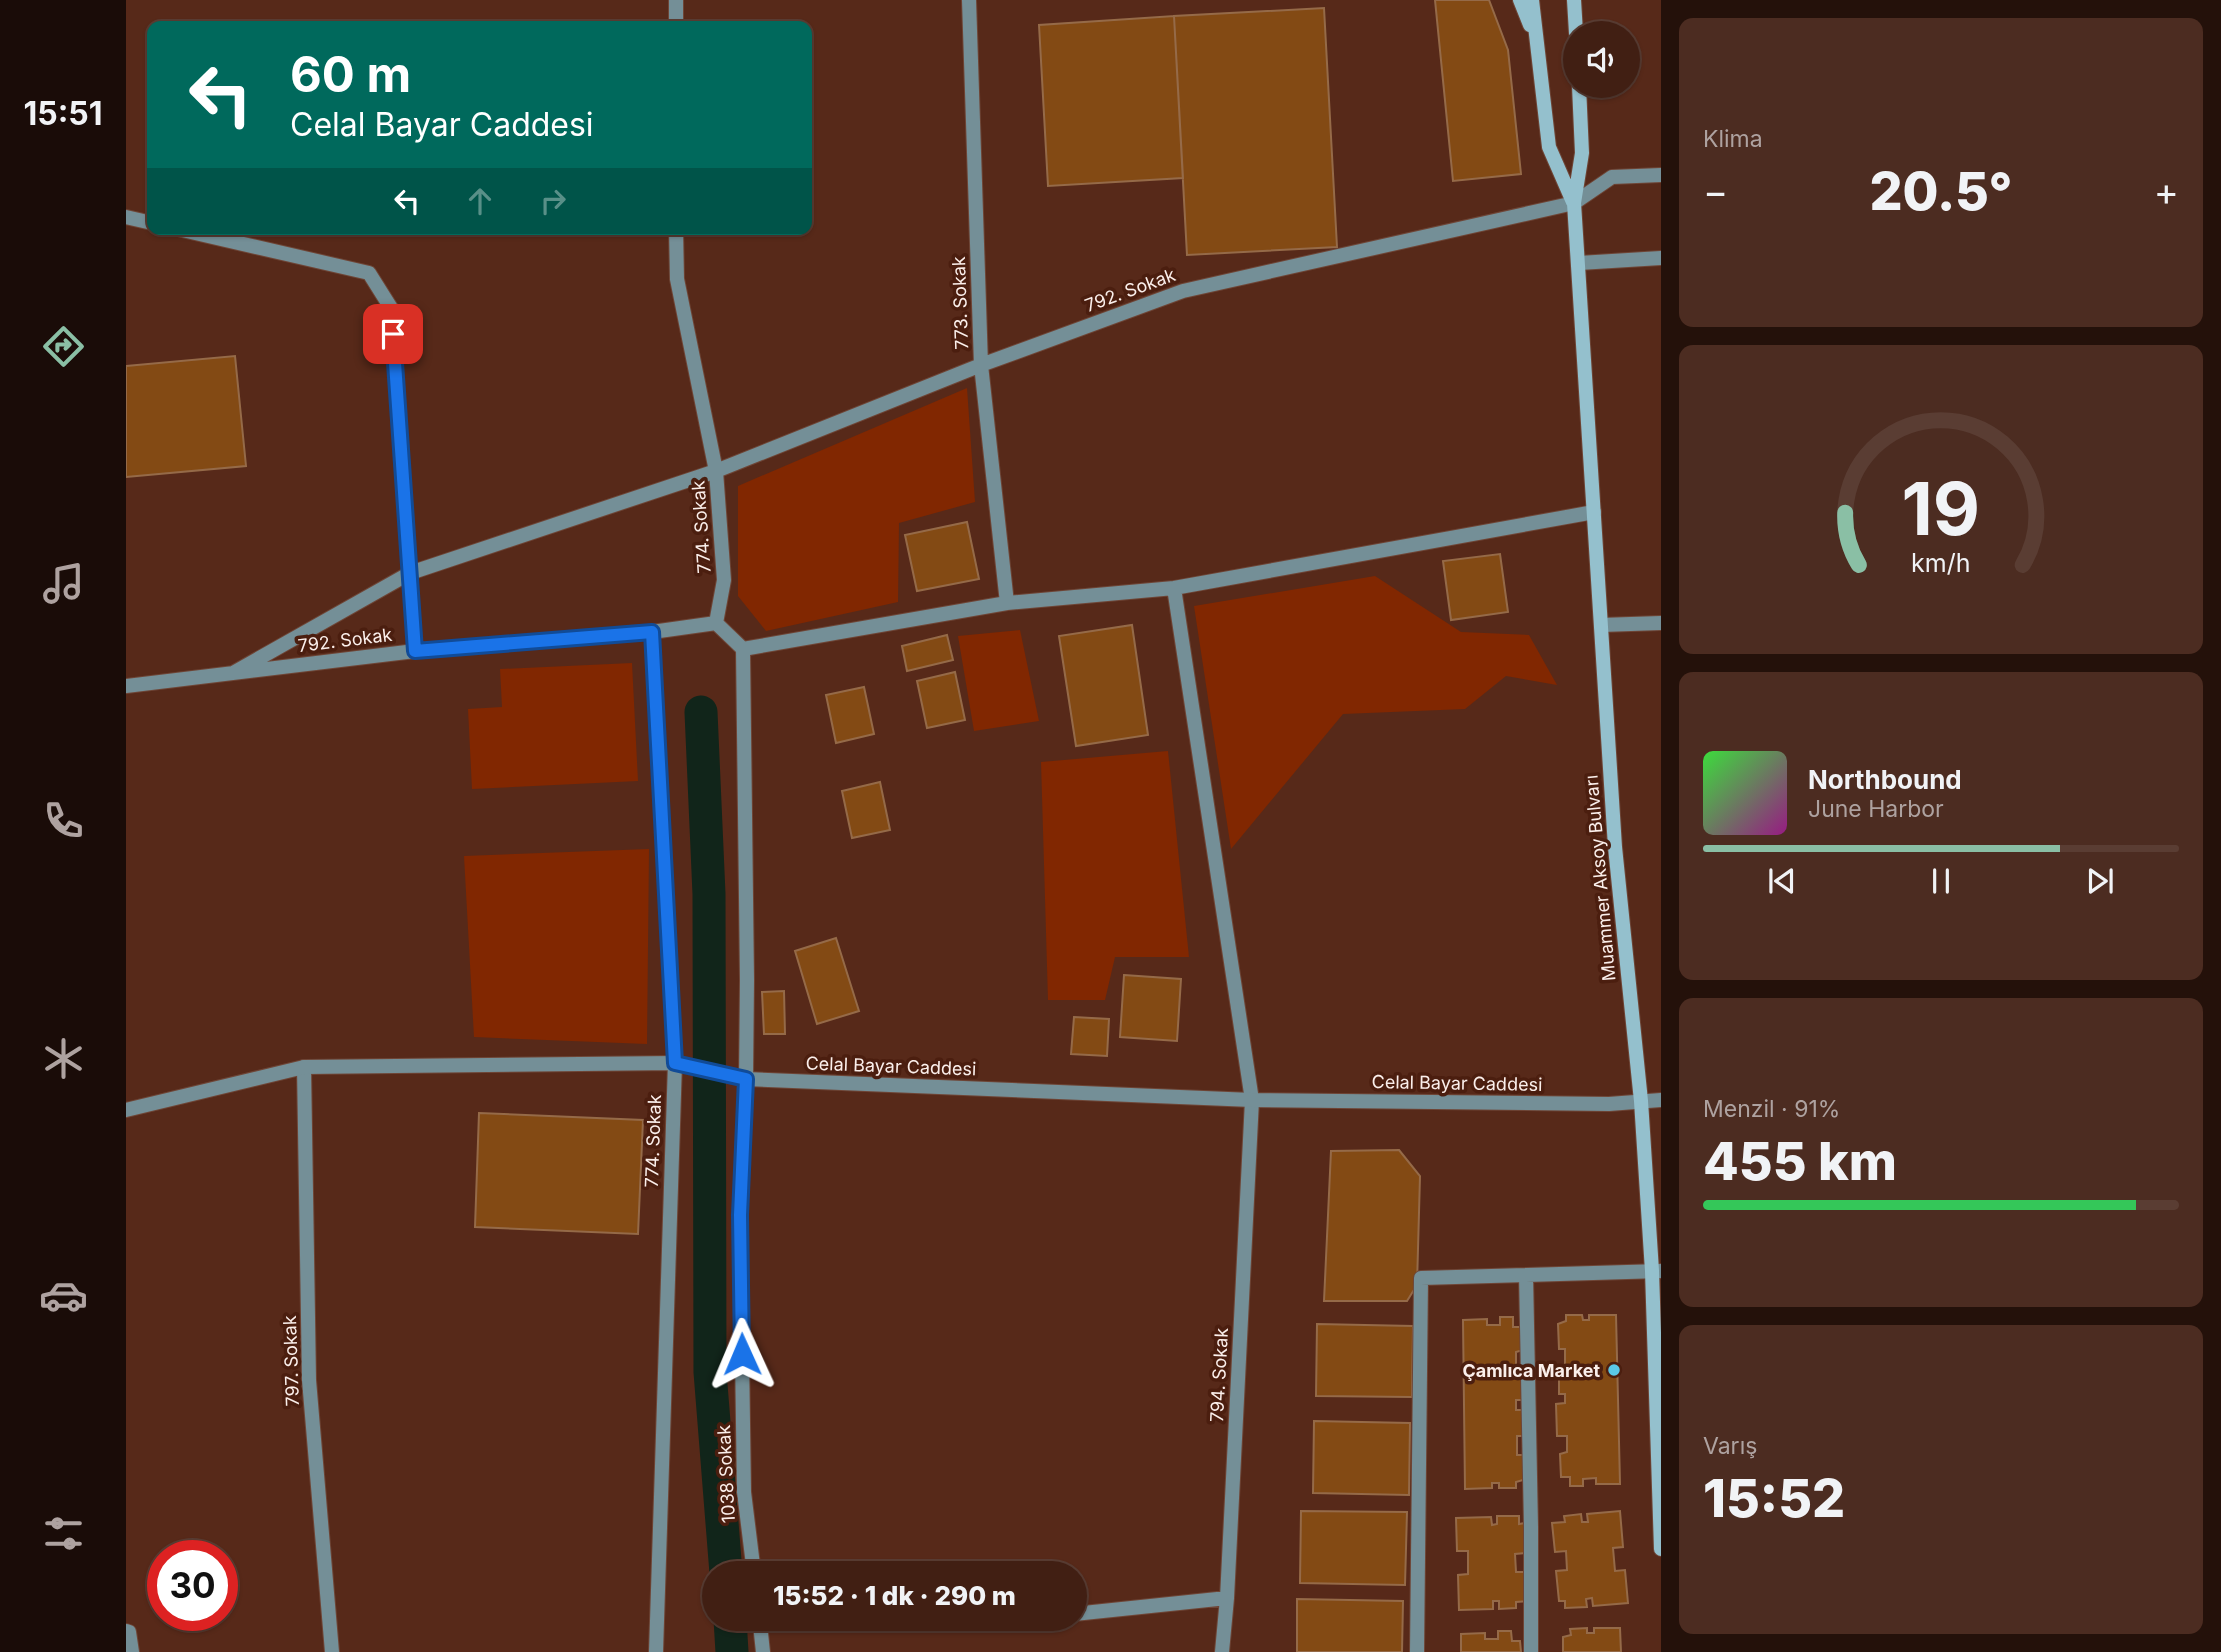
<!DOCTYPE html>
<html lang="tr">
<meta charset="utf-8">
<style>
:root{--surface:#411f13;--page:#4c2c21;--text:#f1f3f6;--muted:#aea2a0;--line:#5a3d33;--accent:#8abfa5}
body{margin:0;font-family:Inter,sans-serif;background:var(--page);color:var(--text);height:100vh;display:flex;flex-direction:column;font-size:26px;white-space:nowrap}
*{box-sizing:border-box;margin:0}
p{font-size:23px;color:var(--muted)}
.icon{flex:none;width:38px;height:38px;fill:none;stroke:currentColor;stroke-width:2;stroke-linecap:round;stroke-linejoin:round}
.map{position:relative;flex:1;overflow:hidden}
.details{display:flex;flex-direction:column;gap:18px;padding:18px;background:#24110a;width:560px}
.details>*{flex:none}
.hud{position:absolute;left:21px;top:21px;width:665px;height:214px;border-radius:14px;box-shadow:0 2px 5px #0004,0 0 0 2px var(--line);background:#00695c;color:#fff;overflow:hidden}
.buttons{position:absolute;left:1437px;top:21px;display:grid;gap:14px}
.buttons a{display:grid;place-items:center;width:77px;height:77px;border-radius:50%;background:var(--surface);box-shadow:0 2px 5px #0004,0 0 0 2px var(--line);font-size:35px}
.speed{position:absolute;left:21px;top:1540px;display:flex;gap:14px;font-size:35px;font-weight:700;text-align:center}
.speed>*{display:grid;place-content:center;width:91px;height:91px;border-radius:50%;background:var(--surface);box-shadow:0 2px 5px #0004,0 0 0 2px var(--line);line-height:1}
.speed .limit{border:10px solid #d22;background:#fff;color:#111}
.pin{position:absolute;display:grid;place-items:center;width:60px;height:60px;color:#fff;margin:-30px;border-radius:14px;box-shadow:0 4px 10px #0006}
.me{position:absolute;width:77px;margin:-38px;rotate:359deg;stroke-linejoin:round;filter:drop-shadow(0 0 5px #0008)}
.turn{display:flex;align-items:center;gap:24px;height:147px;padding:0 28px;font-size:32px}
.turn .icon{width:91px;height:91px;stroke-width:2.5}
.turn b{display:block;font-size:49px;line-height:60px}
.lanes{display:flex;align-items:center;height:66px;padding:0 28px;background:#0003;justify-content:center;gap:35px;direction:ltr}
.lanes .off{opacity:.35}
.big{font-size:52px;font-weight:800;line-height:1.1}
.details .widget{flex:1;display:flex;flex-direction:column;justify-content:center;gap:10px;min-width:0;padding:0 24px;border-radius:14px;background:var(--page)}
.details .dial{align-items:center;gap:0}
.dial svg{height:182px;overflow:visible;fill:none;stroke:var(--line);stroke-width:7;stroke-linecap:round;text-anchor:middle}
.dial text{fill:var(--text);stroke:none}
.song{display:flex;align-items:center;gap:21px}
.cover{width:84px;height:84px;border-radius:10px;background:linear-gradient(135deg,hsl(120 70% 55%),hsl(310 70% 35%))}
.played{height:7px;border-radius:4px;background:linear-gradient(90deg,var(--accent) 75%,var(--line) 75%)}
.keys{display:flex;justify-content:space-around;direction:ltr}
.heat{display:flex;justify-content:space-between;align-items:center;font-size:38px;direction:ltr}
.charge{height:10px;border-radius:5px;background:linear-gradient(90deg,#34c759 91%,var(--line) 0)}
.trip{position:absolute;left:576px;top:1561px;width:385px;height:70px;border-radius:35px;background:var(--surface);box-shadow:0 2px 5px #0004,0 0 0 2px var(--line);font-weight:800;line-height:70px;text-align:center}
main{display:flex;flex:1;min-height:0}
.menu{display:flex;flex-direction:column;width:126px;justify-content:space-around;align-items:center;background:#1a0c08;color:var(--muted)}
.menu .icon{width:49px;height:49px}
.menu .current{color:var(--accent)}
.menu b{font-size:32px;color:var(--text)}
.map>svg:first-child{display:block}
.green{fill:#812701}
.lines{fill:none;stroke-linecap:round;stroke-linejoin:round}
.canal{stroke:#11251a;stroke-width:33}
.building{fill:#834a14;stroke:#956a48;stroke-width:2}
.minor-casing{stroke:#6e4536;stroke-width:16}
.tertiary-casing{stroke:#6e4536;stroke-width:16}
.secondary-casing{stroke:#6e4536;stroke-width:16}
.minor{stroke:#748f97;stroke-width:14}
.tertiary{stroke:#748f97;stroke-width:14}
.secondary{stroke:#94c0cd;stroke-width:14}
.route-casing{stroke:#114b97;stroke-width:18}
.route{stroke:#1a73e8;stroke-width:12}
.poi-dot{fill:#5ac8e6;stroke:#4b1e0f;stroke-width:2.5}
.labels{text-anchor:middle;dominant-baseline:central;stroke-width:7;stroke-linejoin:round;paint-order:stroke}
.street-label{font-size:18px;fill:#fbefeb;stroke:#4b1e0f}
.poi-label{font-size:18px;font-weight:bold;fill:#fbefeb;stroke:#4b1e0f;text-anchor:end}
</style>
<main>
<nav class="menu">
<b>15:51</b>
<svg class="icon current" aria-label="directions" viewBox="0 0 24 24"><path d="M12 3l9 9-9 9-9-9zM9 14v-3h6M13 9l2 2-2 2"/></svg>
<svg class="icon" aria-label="music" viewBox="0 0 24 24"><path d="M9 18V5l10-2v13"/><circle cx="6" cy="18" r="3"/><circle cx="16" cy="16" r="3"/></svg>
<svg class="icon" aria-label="phone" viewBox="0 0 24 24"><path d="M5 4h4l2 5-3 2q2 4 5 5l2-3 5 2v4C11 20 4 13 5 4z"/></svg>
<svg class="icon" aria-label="climate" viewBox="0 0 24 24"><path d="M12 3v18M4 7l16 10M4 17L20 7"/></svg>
<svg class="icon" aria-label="car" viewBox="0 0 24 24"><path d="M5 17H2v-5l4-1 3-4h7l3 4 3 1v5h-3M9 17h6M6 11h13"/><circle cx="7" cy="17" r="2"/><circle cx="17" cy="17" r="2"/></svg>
<svg class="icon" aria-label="filters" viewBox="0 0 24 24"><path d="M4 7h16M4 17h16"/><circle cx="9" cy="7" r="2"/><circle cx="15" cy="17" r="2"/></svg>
</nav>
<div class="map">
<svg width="1535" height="1652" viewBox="0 0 1535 1652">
<rect width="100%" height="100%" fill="#572919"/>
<path class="green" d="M841 388 849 502 773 523 772 602 640 631 612 596V486Z
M1249 576 1335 632 1403 635 1431 685 1380 676 1339 709 1217 714 1105 849 1068 606Z
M894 630 913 721 848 731 832 636Z
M506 663 512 781 346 789 342 709 376 707 374 669Z
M1042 751 1063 957H989L979 1000H922L915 762Z
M523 849 521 1044 348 1037 338 856Z"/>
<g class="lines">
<path class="canal" d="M575 712 583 894 584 1372 600 1573
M604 1619 606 1652"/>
</g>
<path class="building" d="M1309 0H1363L1382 50 1395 174 1327 181Z
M1198 8 1211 247 1061 255 1048 16Z
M1048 16 1057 178 922 186 913 25Z
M109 356 120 466 0 477V366Z
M841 522 853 579 791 591 779 535Z
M1374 554 1382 612 1325 620 1317 561Z
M1006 625 1022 735 950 746 933 636Z
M821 635 827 660 781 671 776 646Z
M829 672 839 720 801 728 791 681Z
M738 687 748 734 710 743 700 695Z
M754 782 764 830 726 838 716 791Z
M710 938 733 1011 691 1024 669 951Z
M998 975 1055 979 1051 1041 994 1037Z
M658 991 659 1034H638L636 992Z
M948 1017 983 1019 981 1056 945 1054Z
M353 1113 517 1120 512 1234 349 1227Z
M1273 1150 1294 1176 1291 1285 1281 1301H1198L1205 1151Z
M1440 1315H1456L1457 1320H1463V1315H1490L1494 1484H1470V1478L1457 1479V1486H1444V1477H1435L1434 1454 1441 1452V1436H1431L1430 1404 1439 1403V1394H1433V1368H1439V1349H1433L1432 1324 1440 1321Z
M1374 1317H1387V1327H1396L1397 1350 1390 1352V1368H1399L1400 1400H1390V1410H1397V1436H1391V1455H1397V1480L1390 1482V1488H1373V1483H1366V1488L1339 1489 1337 1320 1361 1319V1325H1374Z
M1191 1324 1287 1326 1286 1397 1190 1396Z
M1188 1421 1284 1423 1283 1495 1187 1493Z
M1175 1511 1281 1512 1279 1585 1174 1583Z
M1494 1511 1497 1547 1487 1548 1489 1571 1499 1570 1502 1603 1467 1606 1466 1598 1460 1599 1461 1607 1439 1608V1601H1433L1430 1571 1441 1570 1440 1551 1429 1552 1426 1523 1439 1522 1438 1516 1455 1514 1456 1522H1462L1461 1514Z
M1371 1516H1393V1524L1399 1523 1400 1553 1389 1554 1390 1572H1401L1402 1601 1390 1602V1608L1373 1609V1601H1367V1609L1333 1610 1332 1575 1342 1574V1551H1331L1330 1518 1365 1517 1366 1525 1371 1524Z
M1171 1599 1277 1601 1276 1652H1171Z
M1461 1628V1633H1468V1628H1494L1495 1652H1437V1637L1445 1635 1444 1629Z
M1372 1631H1385L1386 1641H1394L1395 1652H1335V1634L1359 1633V1639H1372Z"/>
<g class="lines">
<defs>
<path id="minor" d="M550 0V26
M843 0 855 365 881 603
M0 217 26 223
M52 229 243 273 265 308 289 651
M1453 263 1535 258
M1048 588 1126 1100 1101 1598 1096 1652
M590 623 617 649 881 603 1048 588 1468 512
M1475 625 1535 623
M617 649 621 980 620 1079 614 1215 618 1492 628 1573
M107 673 284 573 590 471 855 365 1057 291 1448 203 1486 177 1535 175
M0 686 289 651 526 632
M178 1067 183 1380 206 1652
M1400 1275 1535 1271
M948 1614 1101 1598
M633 1619 634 1624 897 1619
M634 1624 637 1652
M0 1631 3 1632 6 1652
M530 1652 549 1063 526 632 590 623 598 580 590 471 551 279 550 229
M1291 1652 1295 1278 1400 1275 1405 1527V1652"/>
<path id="tertiary" d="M0 1110 178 1067 549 1063 620 1079 1126 1100 1483 1104 1535 1100"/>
<path id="secondary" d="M1394 0 1404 25
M1406 0 1423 147 1447 202
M1448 0 1450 33
M1453 86 1456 153 1448 203 1489 847 1515 1101 1526 1271 1535 1549"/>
</defs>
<use href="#minor" class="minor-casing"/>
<use href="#tertiary" class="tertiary-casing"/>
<use href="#secondary" class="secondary-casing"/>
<use href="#minor" class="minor"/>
<use href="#tertiary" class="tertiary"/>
<use href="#secondary" class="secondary"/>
</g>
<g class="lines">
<defs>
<path id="route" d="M267 334 289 651 526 632 549 1063 620 1079 614 1215 616 1354"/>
</defs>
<use href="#route" class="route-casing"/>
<use href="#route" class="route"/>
</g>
<circle class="poi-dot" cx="1488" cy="1370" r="7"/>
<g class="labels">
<g class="street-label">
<text transform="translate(1004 290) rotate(-20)">792. Sokak</text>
<text transform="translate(834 303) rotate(-92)">773. Sokak</text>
<text transform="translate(575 527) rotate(-94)">774. Sokak</text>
<text transform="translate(219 640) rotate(-7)">792. Sokak</text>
<text transform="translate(1474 878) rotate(-95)">Muammer Aksoy Bulvarı</text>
<text transform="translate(765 1066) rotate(2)">Celal Bayar Caddesi</text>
<text transform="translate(1331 1083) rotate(1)">Celal Bayar Caddesi</text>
<text transform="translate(527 1141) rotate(-88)">774. Sokak</text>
<text transform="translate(165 1361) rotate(-92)">797. Sokak</text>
<text transform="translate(1093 1375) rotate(-87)">794. Sokak</text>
<text transform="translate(600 1474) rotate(-93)">1038 Sokak</text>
</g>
<g class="poi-label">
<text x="1474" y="1370">Çamlıca Market</text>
</g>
</g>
</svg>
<div class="buttons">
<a><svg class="icon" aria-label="sound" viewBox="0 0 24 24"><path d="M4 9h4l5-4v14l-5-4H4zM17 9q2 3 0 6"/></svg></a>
</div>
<div class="speed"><div class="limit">30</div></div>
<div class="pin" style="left:267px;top:334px;background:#d93025"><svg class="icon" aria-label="arrive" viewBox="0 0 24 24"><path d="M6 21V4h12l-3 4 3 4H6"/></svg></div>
<svg class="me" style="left:616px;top:1354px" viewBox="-20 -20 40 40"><path d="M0-17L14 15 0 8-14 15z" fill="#1a73e8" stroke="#fff" stroke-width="4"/></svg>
<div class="trip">15:52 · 1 dk · 290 m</div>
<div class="hud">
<div class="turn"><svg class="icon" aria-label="left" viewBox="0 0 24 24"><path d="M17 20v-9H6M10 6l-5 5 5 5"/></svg><div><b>60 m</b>Celal Bayar Caddesi</div></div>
<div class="lanes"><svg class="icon" aria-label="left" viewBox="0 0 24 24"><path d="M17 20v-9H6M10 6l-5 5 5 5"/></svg><svg class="icon off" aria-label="ahead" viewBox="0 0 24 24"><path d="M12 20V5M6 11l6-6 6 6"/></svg><svg class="icon off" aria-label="right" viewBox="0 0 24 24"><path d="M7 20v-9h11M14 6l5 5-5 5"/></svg></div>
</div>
</div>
<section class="details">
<div class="widget"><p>Klima</p>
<div class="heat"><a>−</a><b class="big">20.5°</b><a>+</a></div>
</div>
<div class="widget dial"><svg viewBox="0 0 100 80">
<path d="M14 69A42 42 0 1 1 86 69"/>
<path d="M14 69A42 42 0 0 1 8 46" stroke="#8abfa5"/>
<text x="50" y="56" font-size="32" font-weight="700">19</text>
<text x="50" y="72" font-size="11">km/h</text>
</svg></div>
<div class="widget">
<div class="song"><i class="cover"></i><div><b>Northbound</b><p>June Harbor</p></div></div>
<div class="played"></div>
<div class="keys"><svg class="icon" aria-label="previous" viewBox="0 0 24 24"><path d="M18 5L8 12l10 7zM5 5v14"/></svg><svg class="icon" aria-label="pause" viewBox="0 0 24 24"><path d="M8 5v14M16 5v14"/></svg><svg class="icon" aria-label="next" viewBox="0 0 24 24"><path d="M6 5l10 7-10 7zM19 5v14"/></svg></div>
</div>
<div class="widget"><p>Menzil · 91%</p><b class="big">455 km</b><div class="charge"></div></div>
<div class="widget"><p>Varış</p><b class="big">15:52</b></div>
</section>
</main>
